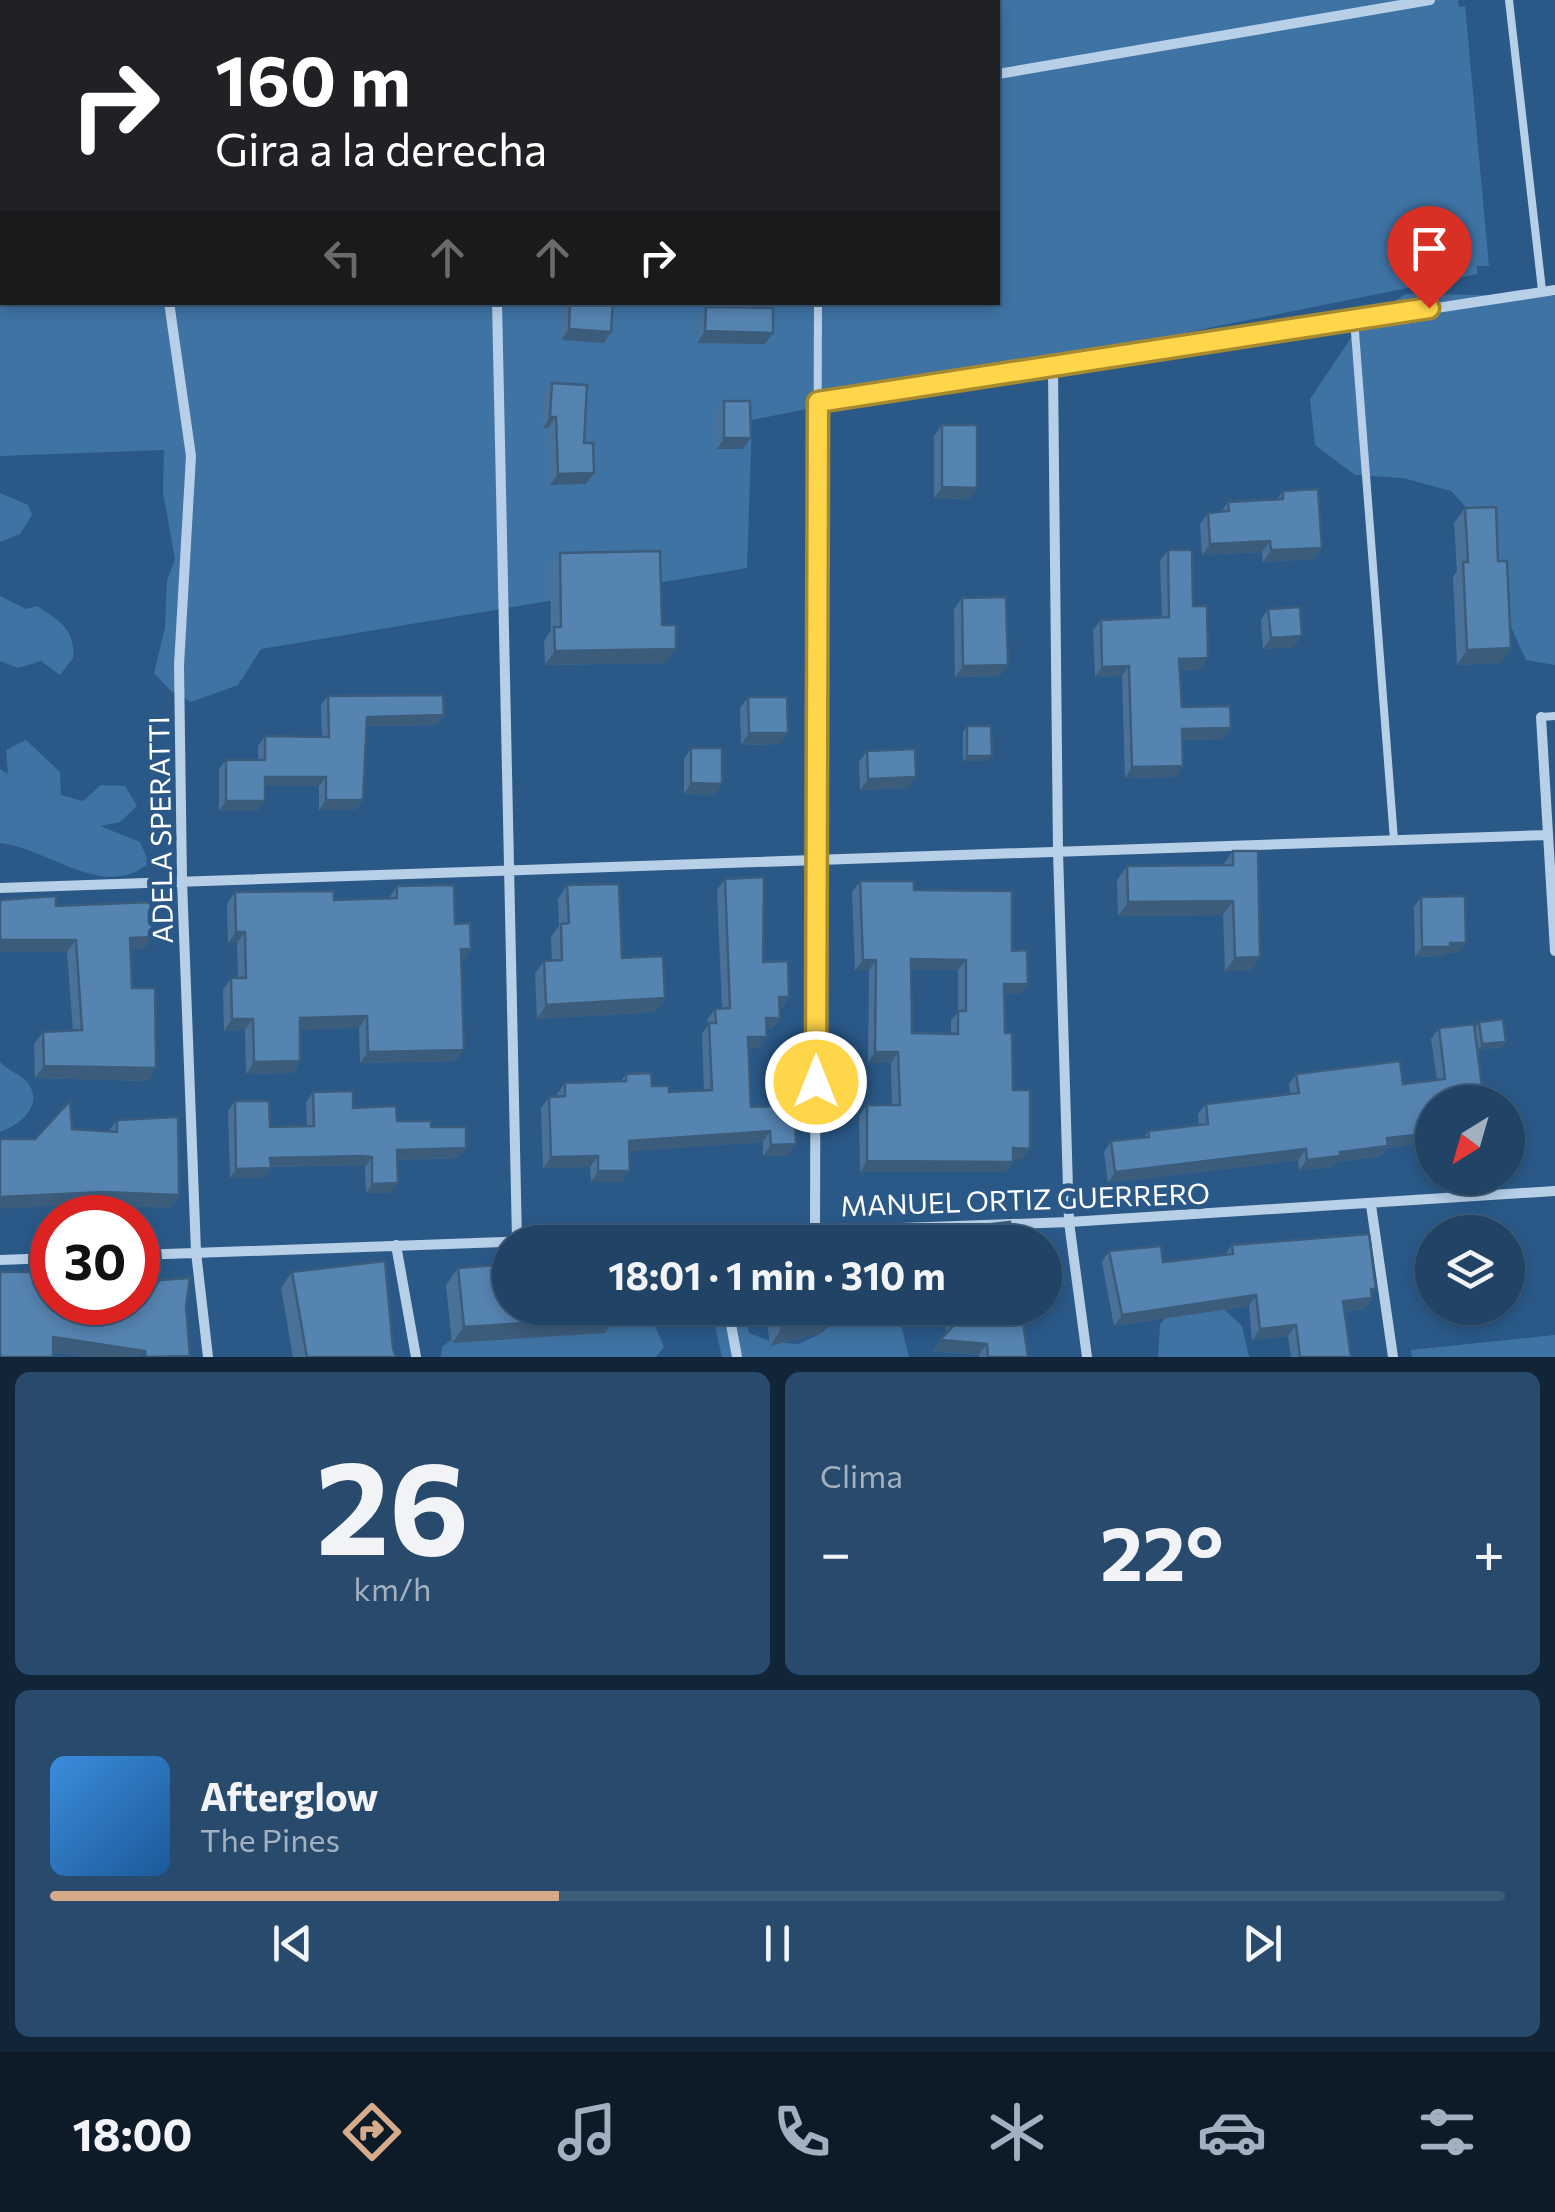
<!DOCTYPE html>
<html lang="es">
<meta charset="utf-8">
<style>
:root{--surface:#204366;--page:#284a6c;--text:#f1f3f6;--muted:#a2b0bf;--line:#3d5c7a;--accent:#d6ab8b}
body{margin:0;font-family:Commissioner,sans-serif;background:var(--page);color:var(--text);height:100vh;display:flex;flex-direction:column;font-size:38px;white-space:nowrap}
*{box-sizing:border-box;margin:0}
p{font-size:32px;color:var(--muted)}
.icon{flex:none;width:55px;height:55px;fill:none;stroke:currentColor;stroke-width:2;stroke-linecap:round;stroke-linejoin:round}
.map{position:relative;height:1357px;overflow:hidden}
.details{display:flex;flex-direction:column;gap:15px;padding:15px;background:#122538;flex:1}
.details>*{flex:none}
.guide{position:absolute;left:0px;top:0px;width:1000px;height:305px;box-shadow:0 5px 15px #0003,0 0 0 2px var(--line);background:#202124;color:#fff;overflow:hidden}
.needle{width:65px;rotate:217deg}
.fabs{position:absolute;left:1415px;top:1085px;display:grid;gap:20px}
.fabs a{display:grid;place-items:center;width:110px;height:110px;border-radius:50%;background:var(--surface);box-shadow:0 5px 15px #0003,0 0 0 2px var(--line);font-size:50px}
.speed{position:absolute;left:30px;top:1195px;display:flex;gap:20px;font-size:50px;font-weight:700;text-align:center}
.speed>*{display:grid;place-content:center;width:130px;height:130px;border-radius:50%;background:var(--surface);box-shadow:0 5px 15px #0003,0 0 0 2px var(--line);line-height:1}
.speed .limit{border:15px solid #d22;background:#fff;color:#111}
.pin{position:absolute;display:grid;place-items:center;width:85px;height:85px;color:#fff;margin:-102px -42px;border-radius:50% 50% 50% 0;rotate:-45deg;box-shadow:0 0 10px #0007}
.pin .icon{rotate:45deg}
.me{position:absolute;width:110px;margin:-55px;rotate:0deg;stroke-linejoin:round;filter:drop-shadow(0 0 8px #0008)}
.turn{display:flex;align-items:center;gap:35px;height:210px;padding:0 50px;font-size:45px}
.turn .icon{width:130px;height:130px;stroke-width:2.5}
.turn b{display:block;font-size:70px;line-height:85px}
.lanes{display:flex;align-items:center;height:95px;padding:0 50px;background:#0003;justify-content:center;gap:50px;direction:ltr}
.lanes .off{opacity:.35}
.big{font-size:75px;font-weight:700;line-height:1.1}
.details .tile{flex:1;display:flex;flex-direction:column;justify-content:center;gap:15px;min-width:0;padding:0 35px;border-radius:15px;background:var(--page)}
.details .dial{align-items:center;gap:0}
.dial b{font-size:130px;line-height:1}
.song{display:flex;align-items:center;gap:30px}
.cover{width:120px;height:120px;border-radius:15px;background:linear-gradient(135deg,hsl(210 70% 55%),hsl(210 70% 35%))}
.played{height:10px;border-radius:5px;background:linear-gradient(90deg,var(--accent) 35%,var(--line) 35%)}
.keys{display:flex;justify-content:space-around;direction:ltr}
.heat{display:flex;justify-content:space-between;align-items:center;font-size:55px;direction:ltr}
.details .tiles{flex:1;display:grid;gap:15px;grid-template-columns:1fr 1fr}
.tile:last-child{grid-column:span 2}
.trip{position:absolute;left:492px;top:1225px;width:570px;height:100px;border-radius:50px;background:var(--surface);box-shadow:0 5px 15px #0003,0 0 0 2px var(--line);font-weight:700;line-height:100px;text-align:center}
.tabs{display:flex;height:160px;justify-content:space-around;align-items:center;background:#0d1b29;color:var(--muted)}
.tabs .icon{width:70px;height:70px}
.tabs .active{color:var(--accent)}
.tabs b{font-size:45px;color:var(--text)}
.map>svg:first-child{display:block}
.green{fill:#3f73a4;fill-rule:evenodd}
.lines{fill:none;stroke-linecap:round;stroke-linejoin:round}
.lane{stroke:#b7d0e8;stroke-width:8}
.street{stroke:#b7d0e8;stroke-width:10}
.wall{fill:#4a7298;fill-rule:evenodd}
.shaded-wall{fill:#3c5c7c}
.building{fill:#5684b1;stroke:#3c5c7c;stroke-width:2.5;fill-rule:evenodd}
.route-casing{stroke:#a68a30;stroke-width:25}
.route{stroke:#ffd54a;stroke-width:18}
.labels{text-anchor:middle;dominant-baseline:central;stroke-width:10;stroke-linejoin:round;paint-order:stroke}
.street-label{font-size:28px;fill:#fff;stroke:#2a5988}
</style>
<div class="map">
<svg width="1555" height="1357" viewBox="0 0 1555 1357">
<rect width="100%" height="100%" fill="#2a5988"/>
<path class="green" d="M0 0H1458L1459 7 1465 6 1489 266H1477V274L752 420 747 568 261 649 238 685 191 702 170 690 154 673 165 628 167 581 175 559 163 492 164 450 0 456ZM2 2H998V302H2Z
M1406 294 1555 296V665L1526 660 1506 616 1503 570 1483 526 1451 491 1403 478 1355 475 1315 445 1310 399 1363 320Z
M0 493 28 505 32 515 20 534 0 542Z
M0 596 26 609 37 606C59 620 76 631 73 658L60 675 41 661 18 668 0 661Z
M26 740 60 772 61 795 83 801 101 785 125 786 137 806 120 822 100 826 140 842 149 863C103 901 51 849 0 843V769L8 774 6 750Z
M0 1062C8 1071 21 1074 27 1082 46 1105 18 1126 0 1132Z
M1215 1301 1242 1326 1249 1357H1158L1160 1325 1167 1315Z
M711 1308H742L749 1333 772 1342 798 1344 818 1335 854 1308H897L909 1357H722Z
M509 1317 655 1326 664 1347 656 1357H441L442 1347 463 1331Z
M1555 1335V1357H1412L1411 1350Z"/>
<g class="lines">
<path class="lane" d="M815 0V2
M1509 0 1542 290
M1354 319 1394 840
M1541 717 1555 716
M816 860 818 302"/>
<path class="street" d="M148 0V2
M998 74 1430 0
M0 247 2 246
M169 302 191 456 179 665 182 881 196 1252 208 1357
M497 302 517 1241
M1053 369 1058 851 1069 1222 1087 1357
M818 402 1555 290
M1541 717 1555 951
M0 888 1546 835
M1371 1205 1393 1357
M815 1230 816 860
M396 1245 416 1357
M138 1255 1069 1222 1555 1191
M0 1260 52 1258
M728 1308 737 1357"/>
</g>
<path class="wall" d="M563 302H613L604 343 561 340Z
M706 307 765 344 697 343 698 318Z
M552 383 584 443 586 484 550 485 548 428H543L544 394Z
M724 401 751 438 743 449H717L716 412Z
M942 425 977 488 969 499 934 498V436Z
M1283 491 1322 548 1314 559 1263 562 1262 552 1202 555 1200 524 1208 513 1221 512 1228 502 1277 499Z
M1465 508 1501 663 1457 665 1453 577 1457 571 1454 523Z
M1168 550 1193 606 1201 669 1180 670 1182 707 1223 739 1182 740 1176 777 1125 778 1122 676 1095 677 1093 630 1101 620 1162 617 1160 561Z
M560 553 662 625 666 663 545 665 544 641 551 630 550 567Z
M962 598 1000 676 955 677 954 609Z
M1268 609 1294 647 1263 649 1261 620Z
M328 696 437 725 367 726 356 810H319V786H265L258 811H219V769L226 760H258V746L265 736H322L321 705Z
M748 697 780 744 741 745 740 708Z
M967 726 988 761H963V732Z
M691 748 722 784 714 795 684 794V759Z
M867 751 916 777 908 788 860 790 859 762Z
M1233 851 1260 957 1250 971H1225L1223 915 1118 916 1117 880 1127 866 1223 865Z
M725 879 763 962 789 997 782 1008H779L780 1018 772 1029H766L767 1037 759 1048H749L751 1107 796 1144 788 1155 763 1156V1142L629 1151 622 1182H591L590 1167 543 1168 541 1108 549 1097H557V1094L565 1083 621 1081 626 1074 652 1086 669 1092 704 1090 702 1034 708 1025 707 1020 715 1009 722 1008 717 890Z
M860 881 914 890 1012 951 1020 994H1004L1005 1033 1023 1159H1013V1162L1005 1172H860L859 1116 867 1105H892L891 1063H868L869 970H855L852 892ZM911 970H958V1011L951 1021V1034L912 1033Z
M567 885 622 958 665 998 655 1012 537 1019 535 974 544 961H552L551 937 559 926 558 899Z
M397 886 455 924 471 949 463 961H461L456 1061 360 1063 359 1028 300 1029V1061L293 1073 246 1074 245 1030 224 1031 223 990 231 978H238L237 943H228L227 904 235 892 334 900 389 898Z
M1421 897 1459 953H1446L1443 956 1415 957 1414 907Z
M0 900 56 906 144 949H131L132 988 156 1068 148 1081 35 1078 34 1044 43 1032 73 1031 67 952H0Z
M1479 1022 1502 1047 1478 1050 1475 1027Z
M1474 1024 1432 1102V1143L1386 1148 1381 1156 1336 1162 1333 1167 1299 1170 1298 1160 1108 1183 1104 1152 1111 1141 1144 1137 1148 1131 1199 1125 1198 1114 1206 1104 1290 1094 1289 1084 1296 1074 1403 1084 1437 1080 1431 1039 1439 1028Z
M313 1092 353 1108 397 1121 431 1127 459 1158 398 1160 391 1193H366L365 1167 356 1165 271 1167 264 1178H230L228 1111 235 1101 270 1127 307 1126 306 1102Z
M117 1120 179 1195 170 1208 94 1204 35 1139 72 1129 109 1131Z
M966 1227 1013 1242H960L959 1238Z
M1232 1245 1372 1294V1298L1365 1309 1344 1311 1351 1357H1291L1288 1336 1252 1340 1249 1306 1114 1326 1102 1262 1109 1251 1163 1262 1225 1255Z
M458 1268 510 1308 684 1322 609 1327 605 1333 452 1343 446 1285Z
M292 1272 393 1348 396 1357H293L281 1288Z
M765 1308H839L835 1313H833L834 1317 822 1333 770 1346Z
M944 1308H1021L1028 1357H979V1355L932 1351 946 1333Z"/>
<path class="shaded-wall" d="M274 0H303L301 2H272Z
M569 329 611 332 604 343 561 340Z
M705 331 773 333 765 344 697 343Z
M550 417H556L548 428H543Z
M724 438H751L743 449H717Z
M594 473 586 484 550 485 558 474Z
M942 487 977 488 969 499 934 498Z
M1270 541 1262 552 1202 555 1210 544Z
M1322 548 1314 559 1263 562 1271 550Z
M1302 636 1294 647 1263 649 1271 638Z
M1511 648 1501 663 1457 665 1467 650Z
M676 649 666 663 545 665 555 651Z
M1208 658 1201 669 1172 670 1179 659Z
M1008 665 1000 676 955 677 963 666Z
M1129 666 1122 676 1095 677 1102 667Z
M444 715 437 725 360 726 367 717Z
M1231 728 1223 739 1175 740 1182 729Z
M749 733H788L780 744 741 745Z
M967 756H992L988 761H963Z
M1183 766 1176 777 1125 778 1132 767Z
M265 777H326L319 786H258Z
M916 777 908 788 860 790 868 779Z
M691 783 722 784 714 795 684 794Z
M326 800H363L356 810H319Z
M226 801H265L258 811H219Z
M1233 901 1223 915 1118 916 1128 902Z
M236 932H245L237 943H228Z
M153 937 144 949 122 950 130 938Z
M0 940H76L67 952H0Z
M1450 943H1466L1459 953H1446L1443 956 1415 957 1422 947Z
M461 949H471L463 961H453Z
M1260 957 1250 971H1225L1235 958Z
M911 959 966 960 958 970H904Z
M863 960H876L869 970H855Z
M1004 984H1028L1020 994H997Z
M779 997H789L782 1008H771Z
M665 998 655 1012 537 1019 546 1005Z
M367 1016 359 1028 292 1030 300 1018Z
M766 1018H780L772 1029H758Z
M232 1019H253L245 1030 224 1031Z
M748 1037H767L759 1048H741Z
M1506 1042 1502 1047 1478 1050 1482 1044Z
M464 1050 456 1061 360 1063 368 1052Z
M875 1052H898L891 1063H868Z
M300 1061 293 1073 246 1074 254 1062Z
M44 1066 156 1068 148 1081 35 1078Z
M770 1131 763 1142 621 1152 629 1141Z
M1432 1133V1143L1386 1148 1381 1156 1336 1162 1333 1167 1299 1170 1307 1160 1387 1138Z
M796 1144 788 1155 763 1156 771 1145Z
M466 1148 459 1158 391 1160 397 1150Z
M1013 1148 1030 1149 1023 1159H1005Z
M1306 1149 1298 1160 1108 1183 1115 1172Z
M363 1156 372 1157 365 1167 356 1165 264 1167 270 1158Z
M598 1156 590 1167 543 1168 551 1157Z
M867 1161 1013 1162 1005 1172H860Z
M271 1168 264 1178H230L236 1169Z
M598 1171H630L622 1182H591Z
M398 1183 391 1193H366L372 1184Z
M103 1192 179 1195 170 1208 94 1204 0 1209V1197Z
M1371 1289H1376L1369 1298H1372L1365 1309 1335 1312 1343 1301Z
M1256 1295 1249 1306 1114 1326 1122 1315Z
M666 1308H694L684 1322 609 1327 605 1333 452 1343 464 1327 616 1311Z
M834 1317 822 1333 770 1346 781 1329Z
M1296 1325 1288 1336 1252 1340 1260 1329Z
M53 1337 145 1351 140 1357H83L43 1351Z
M940 1340 987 1344 979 1355 932 1351Z"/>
<path class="building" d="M570 302H613L611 332 569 329Z
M706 307 773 308V333L705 331Z
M552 383 587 385 584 443H593L594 473 558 474 556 417H550Z
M724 401H750L751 438H724Z
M942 425H977V488L942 487Z
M1318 489 1322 548 1271 550 1270 541 1210 544 1208 513 1229 511 1228 502 1283 499V491Z
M1496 507 1498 561H1507L1511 648 1467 650 1463 562H1468L1465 508Z
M1168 550H1192L1193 606H1207L1208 658 1179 659 1182 707 1230 706 1231 728 1182 729 1183 766 1132 767 1129 666 1102 667 1101 620 1169 617Z
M660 551 662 625H676V649L555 651 554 627H561L560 553Z
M1006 597 1008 665 963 666 962 598Z
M1300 607 1302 636 1271 638 1268 609Z
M443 695 444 715 367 717 363 800H326V777H265V801H226V760H265V736L329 737 328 696Z
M748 697H787L788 733H749Z
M967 726H991L992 756H967Z
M691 748H722V784L691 783Z
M915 749 916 777 868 779 867 751Z
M1233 851H1258L1260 957 1235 958 1233 901 1128 902 1127 866 1233 865Z
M764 877 763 962 788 961 789 997H779L780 1018H766L767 1037H748L751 1107 794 1105 796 1144 771 1145 770 1131 629 1141 630 1171H598V1156L551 1157 549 1097 565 1096V1083L626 1081V1074L651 1073 652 1086H669V1092L712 1090 709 1023H716L715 1009 730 1008 725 879Z
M860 881H914V890L1012 891V951L1027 950 1028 984H1004L1005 1033H1012L1013 1090H1030V1149L1013 1148V1162L867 1161V1105H900L898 1052H875L876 960H863ZM911 959 966 960V1011H958V1034L912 1033Z
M619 884 622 958 663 956 665 998 546 1005 544 961 562 960 561 924 569 923 567 885Z
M454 885 455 924 470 923 471 949H461L464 1050 368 1052 367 1016 300 1018V1061L254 1062 253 1019H232L231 978H246L245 932H236L235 892 334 891V900L397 898V886Z
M56 896V906L152 902 153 937 130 938 132 988H155L156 1068 44 1066 43 1032 82 1030 76 940H0V900Z
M1465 896 1466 943H1450V947H1422L1421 897Z
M1503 1019 1506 1042 1482 1044 1479 1022Z
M1474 1024 1484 1102H1432V1133L1387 1138 1388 1146 1340 1152V1156L1307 1160 1306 1149 1115 1172 1111 1141 1149 1137 1148 1131 1208 1124 1206 1104 1299 1093 1296 1074 1400 1061 1403 1084 1445 1079 1439 1028Z
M353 1091V1108L396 1106 397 1121H431V1127H466V1148L397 1150 398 1183 372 1184V1157L363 1156 270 1158 271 1168 236 1169 235 1101H269L270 1127 314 1126 313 1092Z
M70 1101 72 1129 117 1132V1120L178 1117 179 1195 103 1192 0 1197V1139H35Z
M1010 1222 1013 1242H971L966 1227Z
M1369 1234 1376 1289H1371L1372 1298 1343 1301 1351 1357H1300L1296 1325 1260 1329 1256 1295 1122 1315 1109 1251 1161 1246 1163 1262 1233 1254 1232 1245Z
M385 1261 393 1348 396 1357H307L292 1272Z
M510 1264V1308H666L616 1311V1317L464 1327 458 1268Z
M0 1272H52V1302H138V1299L146 1298 160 1280 190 1278 186 1306 190 1356 146 1357 145 1351 53 1337V1357H0Z
M778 1308H832L834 1317 781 1329Z
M952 1308H1021L1028 1357H988L987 1344 940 1340 954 1325Z"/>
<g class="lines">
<defs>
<path id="route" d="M816 1082 818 402 1429 308"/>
</defs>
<use href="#route" class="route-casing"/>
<use href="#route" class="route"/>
</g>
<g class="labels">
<g class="street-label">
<text transform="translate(160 830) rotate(-91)">ADELA SPERATTI</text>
<text transform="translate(1025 1199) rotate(-2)">MANUEL ORTIZ GUERRERO</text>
</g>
</g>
</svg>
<div class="fabs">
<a><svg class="needle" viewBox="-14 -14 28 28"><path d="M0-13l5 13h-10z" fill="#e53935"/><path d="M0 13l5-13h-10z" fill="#a2b0bf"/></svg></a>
<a><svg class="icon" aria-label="layers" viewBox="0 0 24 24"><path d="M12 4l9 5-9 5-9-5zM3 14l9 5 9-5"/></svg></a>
</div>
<div class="speed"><div class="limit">30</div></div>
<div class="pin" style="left:1429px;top:308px;background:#d93025"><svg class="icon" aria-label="arrive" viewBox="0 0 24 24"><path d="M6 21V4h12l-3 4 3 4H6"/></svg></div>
<svg class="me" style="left:816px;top:1082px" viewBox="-20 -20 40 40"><circle r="17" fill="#ffd54a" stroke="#fff" stroke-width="3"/><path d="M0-11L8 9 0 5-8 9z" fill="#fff"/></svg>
<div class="trip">18:01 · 1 min · 310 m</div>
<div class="guide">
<div class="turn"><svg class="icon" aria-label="right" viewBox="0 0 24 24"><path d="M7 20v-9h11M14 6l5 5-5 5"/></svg><div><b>160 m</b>Gira a la derecha</div></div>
<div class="lanes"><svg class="icon off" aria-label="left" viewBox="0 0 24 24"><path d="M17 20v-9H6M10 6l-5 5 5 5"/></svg><svg class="icon off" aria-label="ahead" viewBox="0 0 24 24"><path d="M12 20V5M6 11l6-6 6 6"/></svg><svg class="icon off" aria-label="ahead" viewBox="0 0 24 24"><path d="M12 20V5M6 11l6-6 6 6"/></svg><svg class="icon" aria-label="right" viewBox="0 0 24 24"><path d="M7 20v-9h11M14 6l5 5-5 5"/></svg></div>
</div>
</div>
<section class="details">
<div class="tiles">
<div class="tile dial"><b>26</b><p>km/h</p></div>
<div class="tile"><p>Clima</p>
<div class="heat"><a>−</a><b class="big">22°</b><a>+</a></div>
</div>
<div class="tile">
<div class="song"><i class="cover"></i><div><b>Afterglow</b><p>The Pines</p></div></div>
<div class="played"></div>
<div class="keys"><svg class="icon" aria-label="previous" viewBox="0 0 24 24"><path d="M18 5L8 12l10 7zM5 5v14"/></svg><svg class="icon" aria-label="pause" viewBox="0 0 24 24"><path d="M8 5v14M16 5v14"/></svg><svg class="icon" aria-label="next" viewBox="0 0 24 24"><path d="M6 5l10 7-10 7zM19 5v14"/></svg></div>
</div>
</div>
</section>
<nav class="tabs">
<b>18:00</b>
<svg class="icon active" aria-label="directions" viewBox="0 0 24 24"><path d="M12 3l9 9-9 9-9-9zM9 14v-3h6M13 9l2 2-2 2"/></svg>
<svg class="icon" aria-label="music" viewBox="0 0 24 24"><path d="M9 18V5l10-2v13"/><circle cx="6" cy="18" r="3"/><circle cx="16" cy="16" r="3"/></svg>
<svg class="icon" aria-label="phone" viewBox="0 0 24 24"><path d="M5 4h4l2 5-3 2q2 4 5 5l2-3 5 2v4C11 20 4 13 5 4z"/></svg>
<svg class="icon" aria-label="climate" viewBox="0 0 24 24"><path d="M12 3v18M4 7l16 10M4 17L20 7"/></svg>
<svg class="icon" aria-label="car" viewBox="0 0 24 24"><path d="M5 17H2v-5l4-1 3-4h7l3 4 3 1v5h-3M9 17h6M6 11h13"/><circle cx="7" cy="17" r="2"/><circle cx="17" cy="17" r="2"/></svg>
<svg class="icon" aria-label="filters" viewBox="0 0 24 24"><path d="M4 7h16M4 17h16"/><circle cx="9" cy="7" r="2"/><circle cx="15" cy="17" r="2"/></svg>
</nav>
